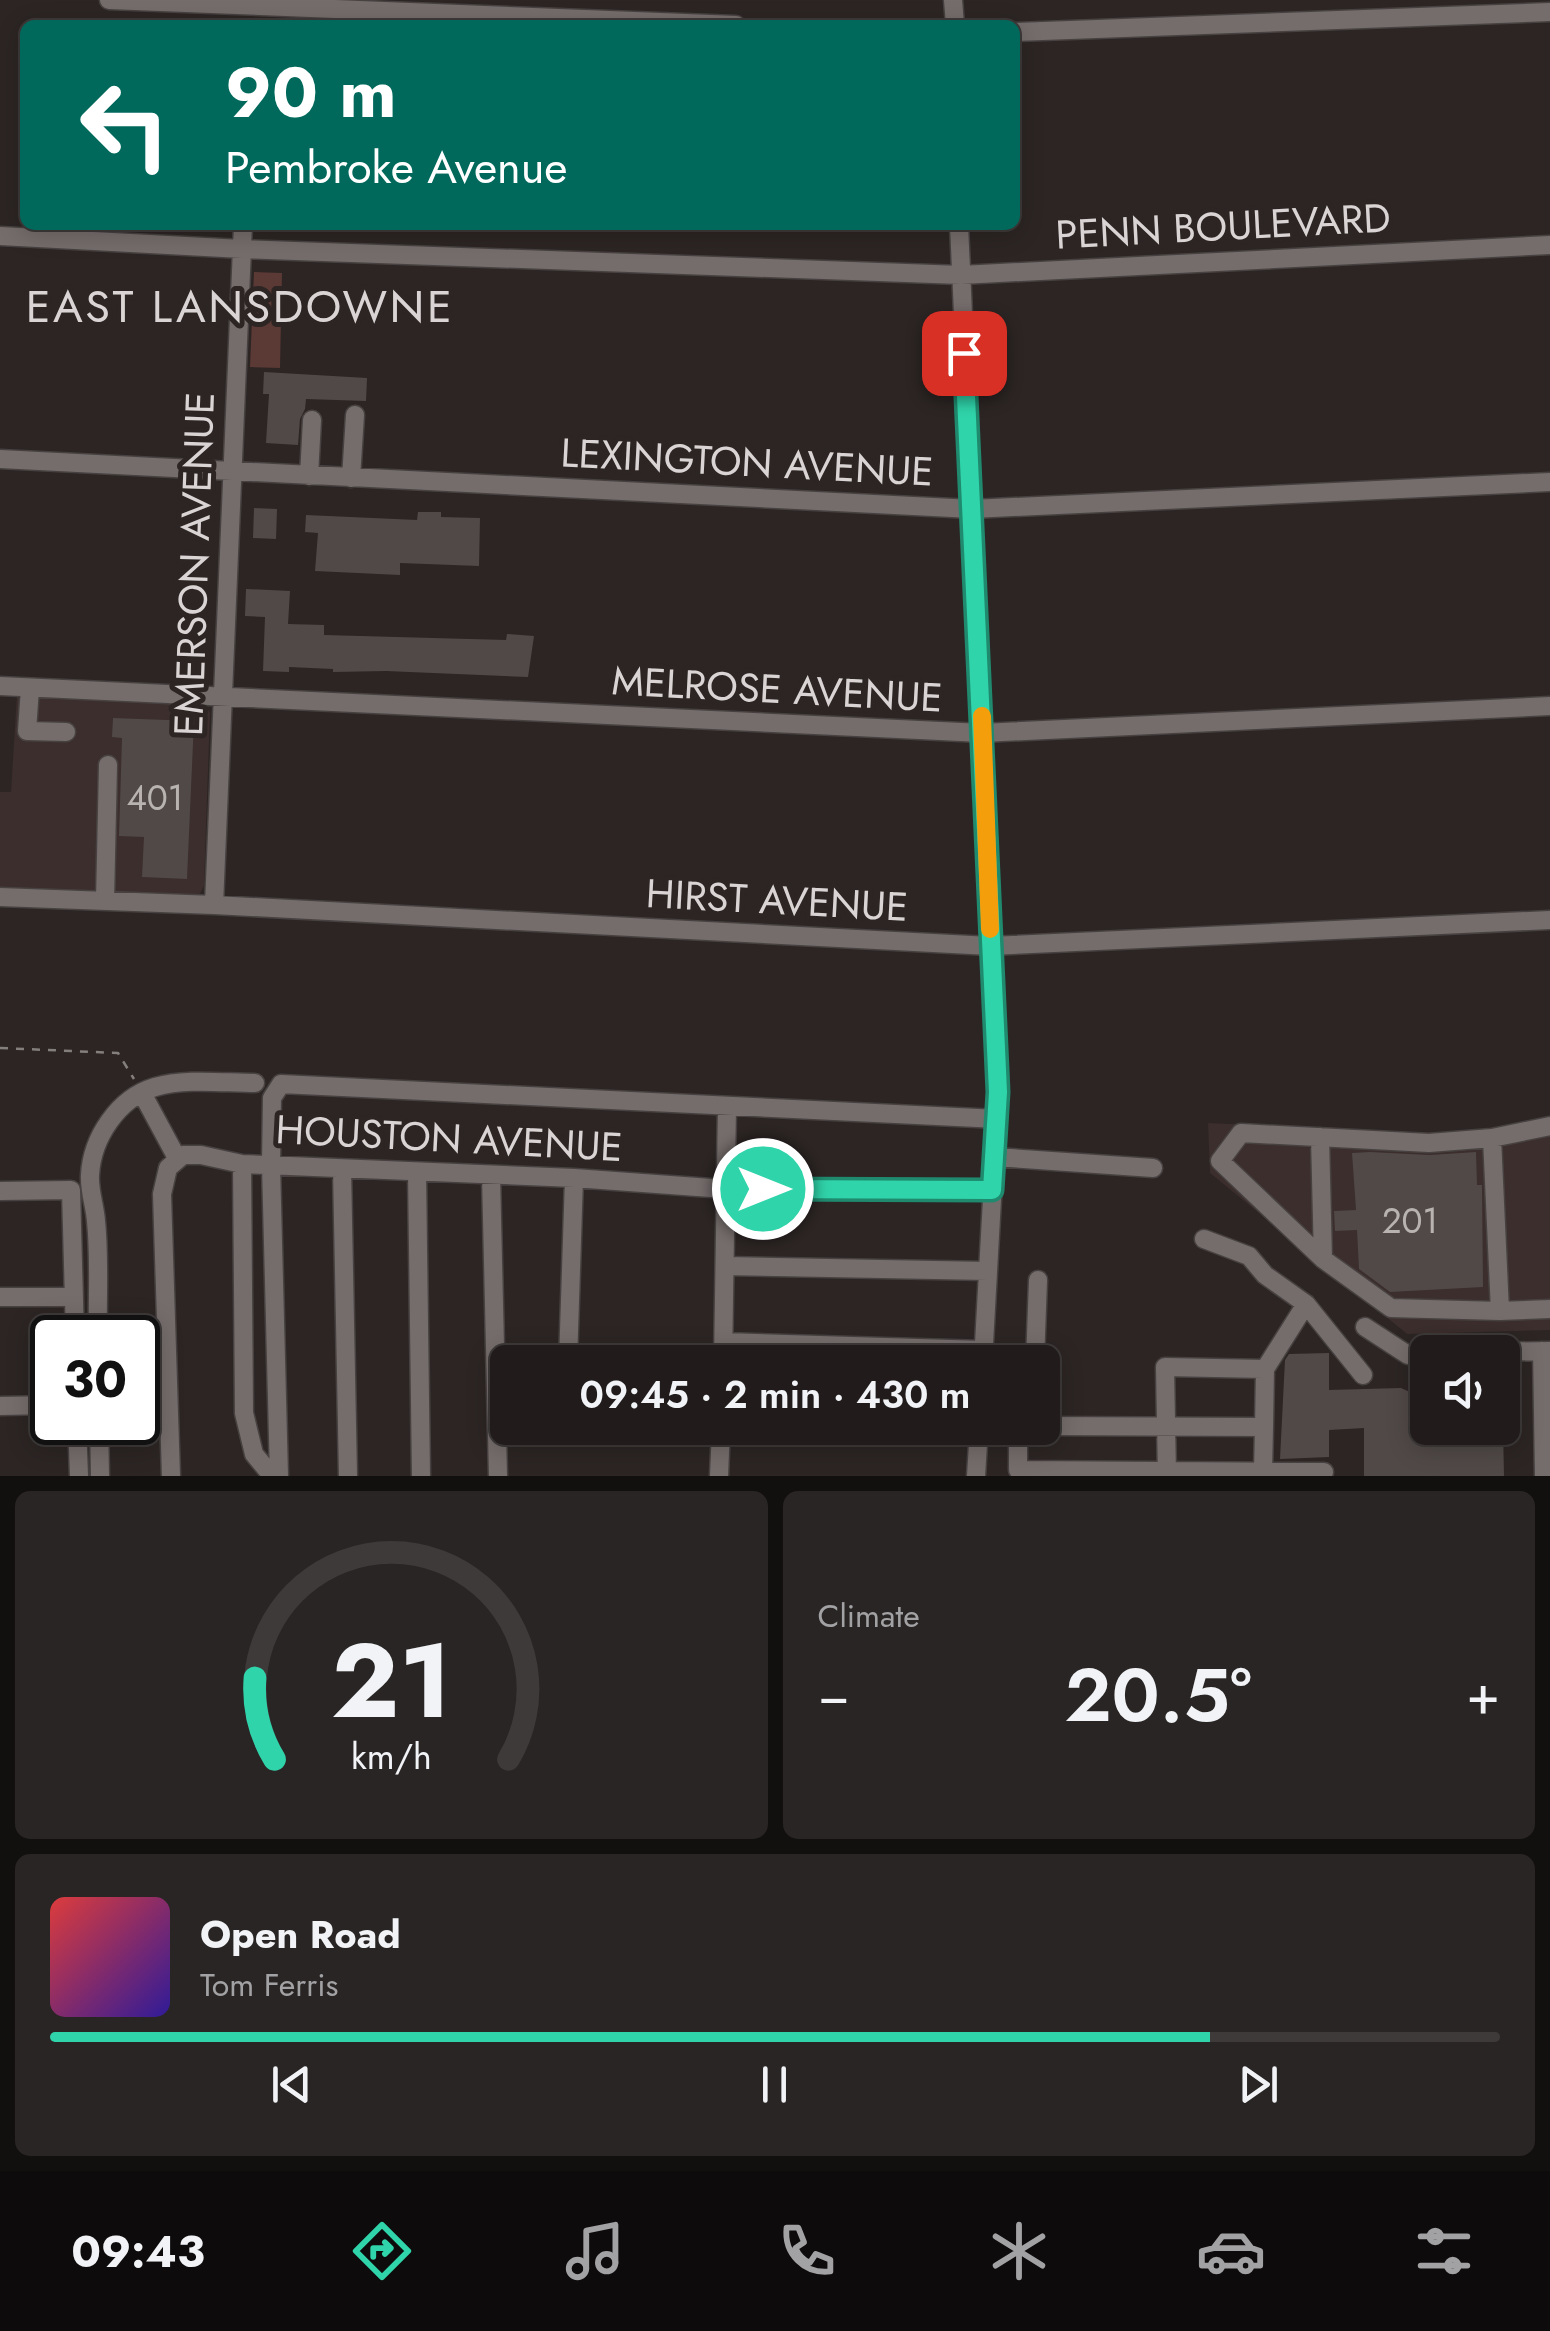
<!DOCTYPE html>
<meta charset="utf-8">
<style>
:root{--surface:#211c1b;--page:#292524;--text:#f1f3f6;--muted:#a2a1a3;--line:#3e3a3a;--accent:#30d4aa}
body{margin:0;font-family:Jost,sans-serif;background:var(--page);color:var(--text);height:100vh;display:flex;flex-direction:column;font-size:38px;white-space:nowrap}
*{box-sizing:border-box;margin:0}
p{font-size:32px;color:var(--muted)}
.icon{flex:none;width:55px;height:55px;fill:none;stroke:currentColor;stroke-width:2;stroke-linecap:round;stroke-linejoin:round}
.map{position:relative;height:1476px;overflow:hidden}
.sheet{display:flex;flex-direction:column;gap:15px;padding:15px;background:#120f0f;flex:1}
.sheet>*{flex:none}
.hud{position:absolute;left:20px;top:20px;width:1000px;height:210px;border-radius:15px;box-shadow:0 5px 25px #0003,0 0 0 2px var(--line);background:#00695c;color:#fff;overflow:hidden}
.buttons{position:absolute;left:1410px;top:1335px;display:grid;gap:20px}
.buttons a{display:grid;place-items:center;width:110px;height:110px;border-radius:15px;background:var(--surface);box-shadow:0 5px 25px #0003,0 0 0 2px var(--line);font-size:50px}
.speed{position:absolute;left:30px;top:1315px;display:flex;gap:20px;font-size:50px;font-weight:700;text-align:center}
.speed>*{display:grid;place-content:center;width:130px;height:130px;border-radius:50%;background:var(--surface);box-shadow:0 5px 25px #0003,0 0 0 2px var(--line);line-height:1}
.speed .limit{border:5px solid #111;border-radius:15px;background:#fff;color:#111}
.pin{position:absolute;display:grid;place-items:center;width:85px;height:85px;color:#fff;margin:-42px;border-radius:20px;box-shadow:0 5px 15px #0006}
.me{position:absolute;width:110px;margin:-55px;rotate:90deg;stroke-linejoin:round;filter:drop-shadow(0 0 8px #0008)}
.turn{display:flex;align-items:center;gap:35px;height:210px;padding:0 40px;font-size:45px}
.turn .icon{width:130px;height:130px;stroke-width:2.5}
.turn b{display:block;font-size:70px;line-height:85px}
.big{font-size:75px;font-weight:600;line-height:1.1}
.sheet .tile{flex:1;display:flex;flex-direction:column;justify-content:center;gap:15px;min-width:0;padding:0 35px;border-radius:15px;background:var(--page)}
.sheet .dial{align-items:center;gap:0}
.dial svg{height:260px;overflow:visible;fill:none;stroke:var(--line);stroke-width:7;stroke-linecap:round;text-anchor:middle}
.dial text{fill:var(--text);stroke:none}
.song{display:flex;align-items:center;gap:30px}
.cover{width:120px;height:120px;border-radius:15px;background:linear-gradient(135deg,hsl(0 70% 55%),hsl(250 70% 35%))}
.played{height:10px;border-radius:5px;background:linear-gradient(90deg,var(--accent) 80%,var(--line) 80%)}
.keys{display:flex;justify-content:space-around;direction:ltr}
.heat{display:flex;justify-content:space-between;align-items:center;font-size:55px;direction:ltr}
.sheet .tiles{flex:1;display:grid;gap:15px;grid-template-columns:1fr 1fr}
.tile:last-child{grid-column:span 2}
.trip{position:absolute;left:490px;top:1345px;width:570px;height:100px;border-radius:15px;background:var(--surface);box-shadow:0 5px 25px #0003,0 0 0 2px var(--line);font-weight:600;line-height:100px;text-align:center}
.tab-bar{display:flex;height:160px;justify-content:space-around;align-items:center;background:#0d0b0b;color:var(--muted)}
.tab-bar .icon{width:70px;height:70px}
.tab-bar .active{color:var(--accent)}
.tab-bar b{font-size:45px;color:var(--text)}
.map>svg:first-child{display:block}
.built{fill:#3b2e2c}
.green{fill:#5b3935}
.building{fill:#504948}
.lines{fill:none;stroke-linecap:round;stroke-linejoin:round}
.minor-casing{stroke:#474241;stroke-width:21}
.path{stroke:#847e7d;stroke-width:2.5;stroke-dasharray:8 8;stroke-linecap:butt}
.minor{stroke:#756d6c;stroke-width:18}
.route-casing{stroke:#1f8a6e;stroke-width:25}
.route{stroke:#30d4aa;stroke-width:18}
.slow{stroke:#f59e0b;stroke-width:18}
.labels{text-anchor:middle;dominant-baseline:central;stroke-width:10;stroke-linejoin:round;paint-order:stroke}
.number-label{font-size:35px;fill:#b8b2b1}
.street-label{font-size:40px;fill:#dad5d4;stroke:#2c2524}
.quarter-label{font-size:45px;letter-spacing:2.5px;fill:#dad5d4;stroke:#2c2524}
</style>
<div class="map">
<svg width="1550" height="1476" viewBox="0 0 1550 1476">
<rect width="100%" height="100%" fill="#2c2524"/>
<path class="built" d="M17 694 205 704 210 713 204 886 197 899 0 892V792H11Z
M1208 1123 1439 1133 1550 1129V1330L1407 1334 1210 1173Z"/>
<path class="green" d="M254 272 282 273 280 368 250 367Z"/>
<path class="building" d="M264 372 367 378 366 401 306 399 305 409 300 419 298 445 266 443 269 394H263Z
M254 508 277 509 276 539 253 538Z
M418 512H441V517L480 518 479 566 400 563V575L315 571 318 533 305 532 306 515 417 520Z
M246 589 290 591 288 624 324 625V635L506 640 507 634 534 636 528 677 386 671 333 672V669L289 667V672L263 671 265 617 245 616Z
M113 718 194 721 187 879 142 877 144 837 119 836 122 738 112 737Z
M1370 1152 1430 1155 1476 1152 1477 1185H1482L1483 1287 1390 1292 1359 1269 1357 1230 1335 1231 1334 1211 1356 1210 1352 1153Z
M1329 1353V1390L1401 1388 1428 1400V1428H1503L1504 1476H1364V1428L1329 1430V1457L1280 1459 1285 1360 1289 1354Z"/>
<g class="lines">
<defs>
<path id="minor" d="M109 0 736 25
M953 0 955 25
M1015 32 1550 12
M959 225 998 1091 983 1362
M0 236 242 249 961 275 1550 245
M0 459 972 509 1550 482
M309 476 312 420
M351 478 355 415
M0 686 982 733 1550 706
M30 688 27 731 66 732
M0 897 214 905 990 946 1550 920
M105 901 108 765
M214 905 243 225
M142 1093 177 1158
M1550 1126 1492 1138 1500 1311 1550 1309
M1320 1137 1323 1259
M1492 1138 1429 1143 1241 1133 1220 1161 1323 1259 1391 1308 1500 1311
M995 1157 1153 1168
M242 1164 244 1413 254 1454 272 1476
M342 1169 348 1476
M417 1172 421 1476
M491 1175 498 1476
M0 1191 71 1190 75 1338
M1204 1239 1249 1256 1265 1275 1306 1304
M725 1266 988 1271
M0 1297H74
M1365 1327 1408 1355 1428 1354
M98 1338C97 1299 100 1259 96 1221 95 1206 89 1191 90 1175 92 1138 118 1098 155 1087 186 1078 224 1083 255 1083
M724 1342 984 1350
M1542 1351 1544 1476
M1481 1352 1550 1351
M568 1362 574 1178
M723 1362 727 1106
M1035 1362 1038 1280
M1265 1369 1306 1304 1363 1375
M0 1406 52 1405
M77 1422 79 1476
M99 1422 100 1476
M1042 1426 1264 1427 1263 1471
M1018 1428V1470L1324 1472
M171 1476 162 1194 168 1168 183 1155H201L242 1164 574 1178 725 1189 992 1190
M279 1476 271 1165 272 1098 281 1084 998 1119
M719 1476 721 1428
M976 1476 979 1428
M1167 1476 1165 1367 1265 1369 1264 1427"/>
</defs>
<use href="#minor" class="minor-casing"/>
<path class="path" d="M0 1048 118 1053 134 1079"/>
<use href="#minor" class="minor"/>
</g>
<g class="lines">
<defs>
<path id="route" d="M763 1189 992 1190 998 1092 964 353"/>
</defs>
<use href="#route" class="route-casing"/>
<use href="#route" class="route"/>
<path class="slow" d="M982 716 990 929"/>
</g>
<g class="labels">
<g class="number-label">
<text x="155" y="798">401</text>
<text x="1410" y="1221">201</text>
</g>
<g class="street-label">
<text transform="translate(1223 226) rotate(-3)">PENN BOULEVARD</text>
<text transform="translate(747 462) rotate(3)">LEXINGTON AVENUE</text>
<text transform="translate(194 564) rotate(-88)">EMERSON AVENUE</text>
<text transform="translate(777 689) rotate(3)">MELROSE AVENUE</text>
<text transform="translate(777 900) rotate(3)">HIRST AVENUE</text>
<text transform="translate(449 1138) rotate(3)">HOUSTON AVENUE</text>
</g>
<g class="quarter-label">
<text x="240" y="306">EAST LANSDOWNE</text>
</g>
</g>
</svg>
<div class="buttons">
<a><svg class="icon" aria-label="sound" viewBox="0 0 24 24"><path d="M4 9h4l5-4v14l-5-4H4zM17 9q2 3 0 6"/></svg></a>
</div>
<div class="speed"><div class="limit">30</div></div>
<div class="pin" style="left:964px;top:353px;background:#d93025"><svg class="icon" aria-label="arrive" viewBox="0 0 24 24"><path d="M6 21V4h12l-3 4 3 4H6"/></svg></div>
<svg class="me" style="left:763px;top:1189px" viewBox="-20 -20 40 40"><circle r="17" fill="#30d4aa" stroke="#fff" stroke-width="3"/><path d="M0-11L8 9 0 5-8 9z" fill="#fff"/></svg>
<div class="trip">09:45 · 2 min · 430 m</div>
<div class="hud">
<div class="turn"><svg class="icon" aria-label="left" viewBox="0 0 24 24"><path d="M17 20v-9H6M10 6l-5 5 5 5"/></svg><div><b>90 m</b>Pembroke Avenue</div></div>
</div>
</div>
<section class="sheet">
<div class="tiles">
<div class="tile dial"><svg viewBox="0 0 100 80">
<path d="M14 69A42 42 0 1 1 86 69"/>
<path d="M14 69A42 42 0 0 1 8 44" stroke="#30d4aa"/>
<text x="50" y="56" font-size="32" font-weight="700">21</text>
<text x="50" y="72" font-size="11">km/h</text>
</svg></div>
<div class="tile"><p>Climate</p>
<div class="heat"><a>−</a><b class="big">20.5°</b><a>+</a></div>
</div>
<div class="tile">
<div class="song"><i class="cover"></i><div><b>Open Road</b><p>Tom Ferris</p></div></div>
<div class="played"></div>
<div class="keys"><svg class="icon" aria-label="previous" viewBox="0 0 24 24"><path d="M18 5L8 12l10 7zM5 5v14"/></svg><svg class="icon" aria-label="pause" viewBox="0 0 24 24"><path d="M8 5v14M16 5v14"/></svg><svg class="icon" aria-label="next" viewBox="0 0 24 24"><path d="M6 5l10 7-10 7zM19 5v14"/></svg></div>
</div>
</div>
</section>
<nav class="tab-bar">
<b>09:43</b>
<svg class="icon active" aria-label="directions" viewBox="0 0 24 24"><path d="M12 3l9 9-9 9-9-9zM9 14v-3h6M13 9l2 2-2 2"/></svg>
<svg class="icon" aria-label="music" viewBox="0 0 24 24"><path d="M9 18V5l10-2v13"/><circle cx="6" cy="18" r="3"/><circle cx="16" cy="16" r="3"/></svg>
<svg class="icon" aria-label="phone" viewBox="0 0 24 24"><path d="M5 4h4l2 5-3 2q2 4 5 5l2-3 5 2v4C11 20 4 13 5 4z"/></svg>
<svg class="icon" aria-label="climate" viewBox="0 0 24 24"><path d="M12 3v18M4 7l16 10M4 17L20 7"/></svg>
<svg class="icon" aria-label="car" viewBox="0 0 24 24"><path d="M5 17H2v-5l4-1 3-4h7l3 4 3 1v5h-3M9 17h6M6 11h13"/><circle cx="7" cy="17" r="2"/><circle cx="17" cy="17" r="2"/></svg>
<svg class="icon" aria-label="filters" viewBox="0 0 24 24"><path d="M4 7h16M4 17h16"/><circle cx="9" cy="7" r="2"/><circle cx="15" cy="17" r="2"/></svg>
</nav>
